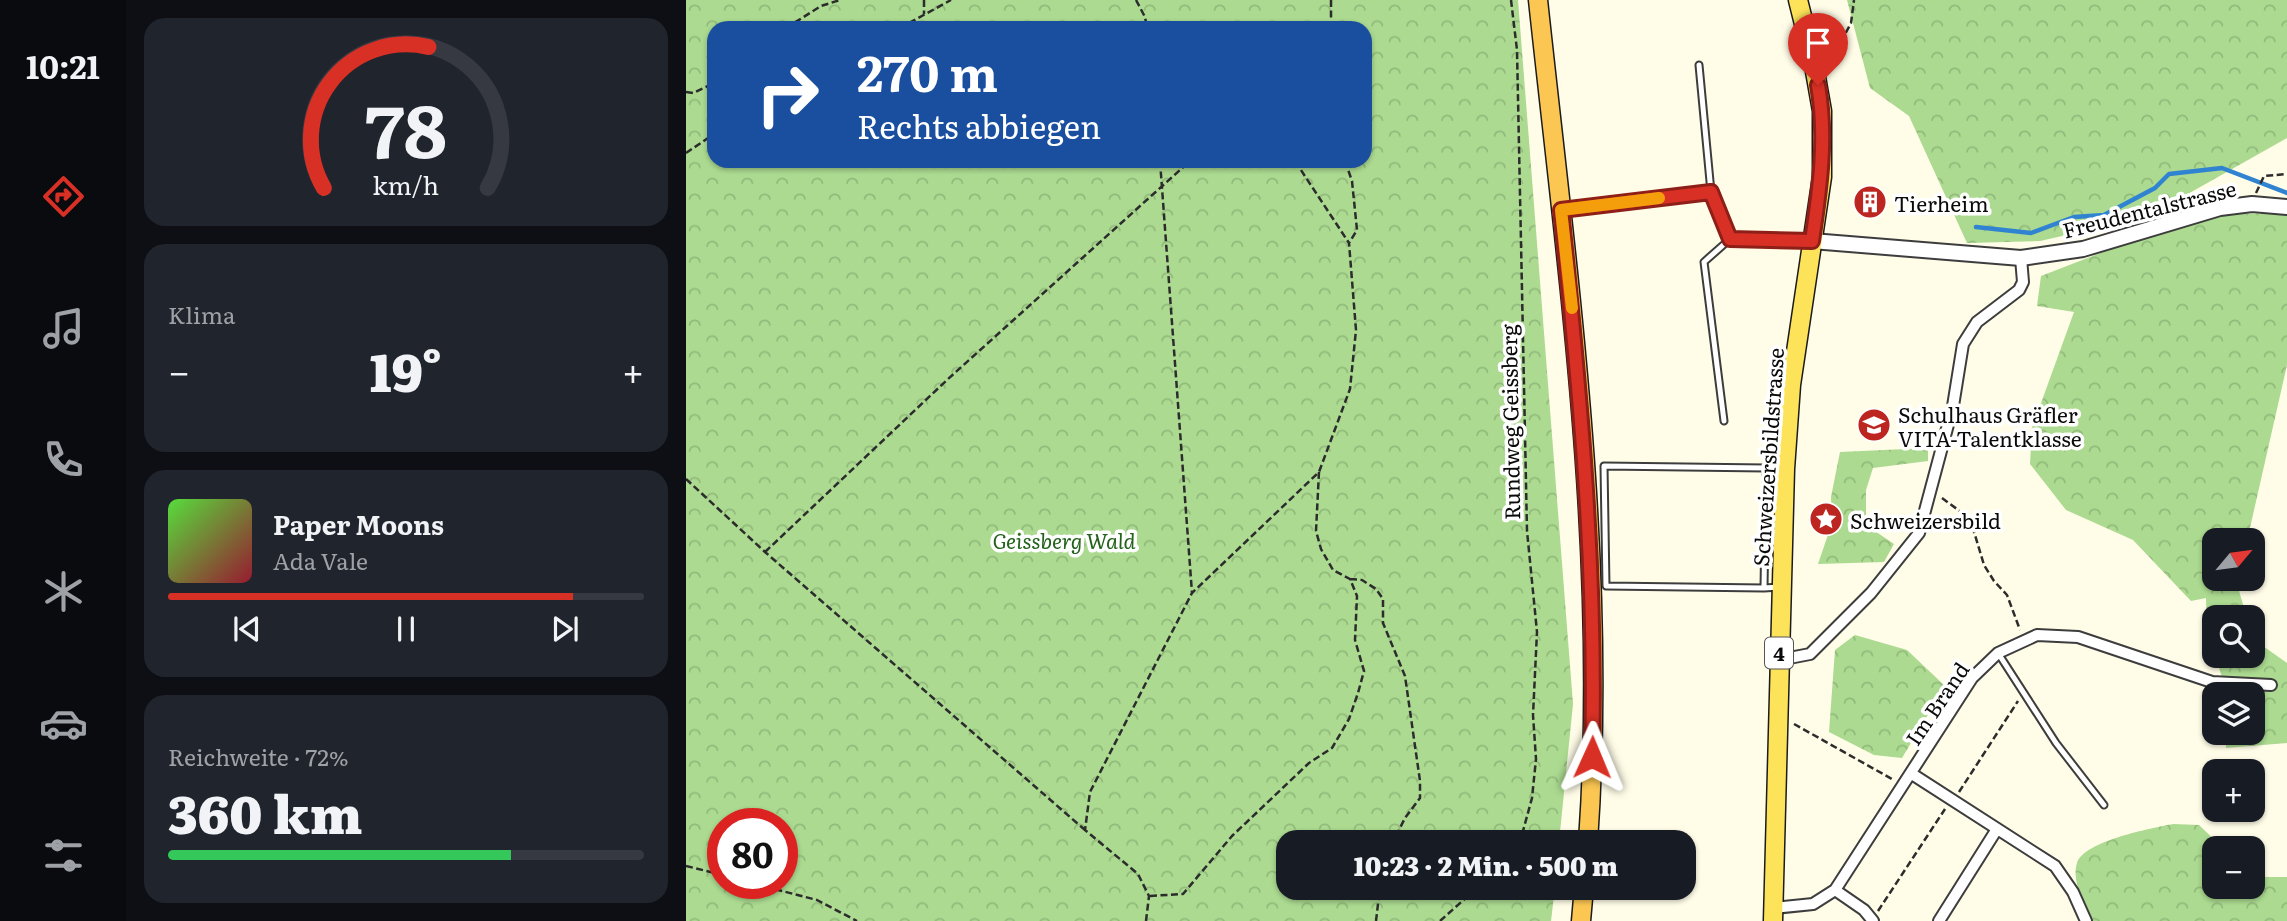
<!DOCTYPE html>
<html lang="de">
<meta charset="utf-8">
<style>
:root{--surface:#171b24;--page:#20242c;--text:#f1f3f6;--muted:#9ea1a6;--line:#363941;--accent:#d93025}
body{margin:0;font-family:Literata,serif;background:var(--page);color:var(--text);height:100vh;display:flex;flex-direction:column;font-size:26px;white-space:nowrap}
*{box-sizing:border-box;margin:0}
p{font-size:23px;color:var(--muted)}
.icon{flex:none;width:38px;height:38px;fill:none;stroke:currentColor;stroke-width:2;stroke-linecap:round;stroke-linejoin:round}
.map{position:relative;flex:1;overflow:hidden}
.drawer{display:flex;flex-direction:column;gap:18px;padding:18px;background:#0d0f14;width:560px}
.drawer>*{flex:none}
.banner{position:absolute;left:21px;top:21px;width:665px;height:147px;border-radius:21px;box-shadow:0 2px 5px #0004;background:#1a4fa0;color:#fff;overflow:hidden}
.needle{width:46px;rotate:61deg}
.buttons{position:absolute;left:1516px;top:528px;display:grid;gap:14px}
.buttons a{display:grid;place-items:center;width:63px;height:63px;border-radius:14px;background:var(--surface);box-shadow:0 2px 5px #0004;font-size:35px}
.speed{position:absolute;left:21px;top:808px;display:flex;gap:14px;font-size:35px;font-weight:700;text-align:center}
.speed>*{display:grid;place-content:center;width:91px;height:91px;border-radius:50%;background:var(--surface);box-shadow:0 2px 5px #0004;line-height:1}
.speed .limit{border:10px solid #d22;background:#fff;color:#111}
.pin{position:absolute;display:grid;place-items:center;width:60px;height:60px;color:#fff;margin:-72px -30px;border-radius:50% 50% 50% 0;rotate:-45deg;box-shadow:0 0 7px #0007}
.pin .icon{rotate:45deg}
.me{position:absolute;width:77px;margin:-38px;rotate:1deg;stroke-linejoin:round;filter:drop-shadow(0 0 5px #0008)}
.turn{display:flex;align-items:center;gap:24px;height:147px;padding:0 35px;font-size:32px}
.turn .icon{width:91px;height:91px;stroke-width:2.5}
.turn b{display:block;font-size:49px;line-height:60px}
.big{font-size:52px;font-weight:800;line-height:1.1}
.drawer .widget{flex:1;display:flex;flex-direction:column;justify-content:center;gap:10px;min-width:0;padding:0 24px;border-radius:21px;background:var(--page)}
.drawer .dial{align-items:center;gap:0}
.dial svg{height:182px;overflow:visible;fill:none;stroke:var(--line);stroke-width:7;stroke-linecap:round;text-anchor:middle}
.dial text{fill:var(--text);stroke:none}
.song{display:flex;align-items:center;gap:21px}
.cover{width:84px;height:84px;border-radius:10px;background:linear-gradient(135deg,hsl(110 70% 55%),hsl(350 70% 35%))}
.played{height:7px;border-radius:4px;background:linear-gradient(90deg,var(--accent) 85%,var(--line) 85%)}
.keys{display:flex;justify-content:space-around;direction:ltr}
.heat{display:flex;justify-content:space-between;align-items:center;font-size:38px;direction:ltr}
.charge{height:10px;border-radius:5px;background:linear-gradient(90deg,#34c759 72%,var(--line) 0)}
.trip{position:absolute;left:590px;top:830px;width:420px;height:70px;border-radius:21px;background:var(--surface);box-shadow:0 2px 5px #0004;font-weight:800;line-height:70px;text-align:center}
main{display:flex;flex:1;min-height:0}
.tabs{display:flex;flex-direction:column;width:126px;justify-content:space-around;align-items:center;background:#090b0e;color:var(--muted)}
.tabs .icon{width:49px;height:49px}
.tabs .on{color:var(--accent)}
.tabs b{font-size:32px;color:var(--text)}
.map>svg:first-child{display:block}
.forest{fill:url(#forest-crowns);fill-rule:evenodd}
.lines{fill:none;stroke-linecap:round;stroke-linejoin:round}
.stream{stroke:#3083d1;stroke-width:4.5}
.service-casing{stroke:#3d3d3d;stroke-width:9}
.minor-casing{stroke:#3d3d3d;stroke-width:14}
.tertiary-casing{stroke:#3d3d3d;stroke-width:18}
.primary-casing{stroke:#1b1b1b;stroke-width:21}
.trunk-casing{stroke:#1b1b1b;stroke-width:21}
.path{stroke:#2c2c2c;stroke-width:2.5;stroke-dasharray:7 3.5;stroke-linecap:butt}
.service{stroke:#fff;stroke-width:5}
.minor{stroke:#fff;stroke-width:10}
.tertiary{stroke:#fff;stroke-width:14}
.primary{stroke:#fde359;stroke-width:18}
.trunk{stroke:#fbc652;stroke-width:18}
.route-casing{stroke:#8d1f18;stroke-width:18}
.route{stroke:#d93025;stroke-width:12}
.slow{stroke:#f59e0b;stroke-width:12}
.labels{text-anchor:middle;dominant-baseline:central;stroke-width:7;stroke-linejoin:round;paint-order:stroke}
.shield{fill:#fff;stroke:#545454;stroke-width:2}
.shield-label{font-size:19px;font-weight:bold;fill:#0a0a0a}
.poi-label{font-size:21px;fill:#0a0a0a;stroke:#fff;text-anchor:start}
.street-label{font-size:21px;fill:#0a0a0a;stroke:#fff}
.park-label{font-size:21px;font-style:italic;fill:#23621a;stroke:#fff}
</style>
<main>
<nav class="tabs">
<b>10:21</b>
<svg class="icon on" aria-label="directions" viewBox="0 0 24 24"><path d="M12 3l9 9-9 9-9-9zM9 14v-3h6M13 9l2 2-2 2"/></svg>
<svg class="icon" aria-label="music" viewBox="0 0 24 24"><path d="M9 18V5l10-2v13"/><circle cx="6" cy="18" r="3"/><circle cx="16" cy="16" r="3"/></svg>
<svg class="icon" aria-label="phone" viewBox="0 0 24 24"><path d="M5 4h4l2 5-3 2q2 4 5 5l2-3 5 2v4C11 20 4 13 5 4z"/></svg>
<svg class="icon" aria-label="climate" viewBox="0 0 24 24"><path d="M12 3v18M4 7l16 10M4 17L20 7"/></svg>
<svg class="icon" aria-label="car" viewBox="0 0 24 24"><path d="M5 17H2v-5l4-1 3-4h7l3 4 3 1v5h-3M9 17h6M6 11h13"/><circle cx="7" cy="17" r="2"/><circle cx="17" cy="17" r="2"/></svg>
<svg class="icon" aria-label="filters" viewBox="0 0 24 24"><path d="M4 7h16M4 17h16"/><circle cx="9" cy="7" r="2"/><circle cx="15" cy="17" r="2"/></svg>
</nav>
<section class="drawer">
<div class="widget dial"><svg viewBox="0 0 100 80">
<path d="M14 69A42 42 0 1 1 86 69"/>
<path d="M14 69A42 42 0 0 1 60 7" stroke="#d93025"/>
<text x="50" y="56" font-size="32" font-weight="700">78</text>
<text x="50" y="72" font-size="11">km/h</text>
</svg></div>
<div class="widget"><p>Klima</p>
<div class="heat"><a>−</a><b class="big">19°</b><a>+</a></div>
</div>
<div class="widget">
<div class="song"><i class="cover"></i><div><b>Paper Moons</b><p>Ada Vale</p></div></div>
<div class="played"></div>
<div class="keys"><svg class="icon" aria-label="previous" viewBox="0 0 24 24"><path d="M18 5L8 12l10 7zM5 5v14"/></svg><svg class="icon" aria-label="pause" viewBox="0 0 24 24"><path d="M8 5v14M16 5v14"/></svg><svg class="icon" aria-label="next" viewBox="0 0 24 24"><path d="M6 5l10 7-10 7zM19 5v14"/></svg></div>
</div>
<div class="widget"><p>Reichweite · 72%</p><b class="big">360 km</b><div class="charge"></div></div>
</section>
<div class="map">
<svg width="1601" height="921" viewBox="0 0 1601 921">
<defs>
<pattern id="forest-crowns" width="20" height="18" patternUnits="userSpaceOnUse" patternTransform="scale(1.75)"><rect width="20" height="18" fill="#abda90"/><path d="M2 6a3 3 0 1 1 6 0M12 15a3 3 0 1 1 6 0" fill="none" stroke="#92ba7b"/></pattern>
</defs>
<rect width="100%" height="100%" fill="#fffce7"/>
<path class="forest" d="M0 0H832L887 704 873 842H602V887H869L865 921H0ZM679 28V161H28V28ZM96 824V884H37V824Z
M1161 0H1601V138L1461 217 1354 241 1281 243 1223 116 1184 88Z
M1601 213V365L1561 541H1528V579H1552L1551 584 1561 618H1528V653L1521 632 1520 598 1505 601 1447 540 1380 510 1344 464 1346 428 1388 312 1351 306 1355 276 1430 247 1537 214Z
M1242 448V461L1187 468 1180 490V525L1208 544 1198 562 1132 564 1146 523 1145 497 1154 452Z
M1169 635 1221 650 1259 686 1216 758 1188 755 1143 732 1149 650Z
M1566 636 1567 639 1601 663V743L1540 748V733H1566V695H1539V686L1529 656H1566Z
M1487 824 1513 825 1535 846 1536 849H1528V887H1566V877H1601V921H1406C1399 904 1385 882 1391 863 1398 841 1466 828 1487 824Z"/>
<g class="lines">
<path class="stream" d="M1290 227 1345 233 1388 217 1418 215 1469 188 1483 174 1536 168 1601 193"/>
<defs>
<path id="service" d="M1013 65 1025 192 1044 239
M878 209 1025 192
M1038 421 1018 262 1044 239 1123 240
M1094 587 1078 588 1080 468H1096
M1078 588 920 586 918 466 1080 468
M1312 653 1370 743 1418 805"/>
<path id="minor" d="M1093 660 1124 654 1185 593 1233 533 1267 406 1277 344 1291 322 1333 290 1337 282 1335 258
M1226 774 1369 866 1387 892 1400 921
M1149 890 1178 910 1187 921
M1088 908 1127 904 1149 890 1286 678 1312 653 1351 635 1392 637 1526 682 1585 685
M1253 921 1311 829"/>
<path id="tertiary" d="M1126 241 1335 258 1397 249 1534 208 1566 204 1601 207"/>
<path id="primary" d="M1087 921 1099 469 1105 385 1136 177V111L1127 60 1112 0"/>
<path id="trunk" d="M852 0C882 279 922 560 902 842
M895 921 898 887"/>
</defs>
<use href="#service" class="service-casing"/>
<use href="#minor" class="minor-casing"/>
<use href="#tertiary" class="tertiary-casing"/>
<use href="#primary" class="primary-casing"/>
<use href="#trunk" class="trunk-casing"/>
<path class="path" d="M238 0V14
M450 0 459 17 461 28
M825 0 831 50 841 531 851 632 847 715 850 759 846 798 834 842
M100 28 135 6 154 0
M214 28 265 0
M645 28V0
M1141 56 1149 53 1165 23 1168 0
M0 92 7 93 28 83
M0 153 28 134
M474 161 506 593
M659 161 666 181 671 230 663 243
M1570 193 1578 176 1601 174
M0 479 79 552 399 830
M1256 498 1275 512 1286 525 1298 565 1308 581 1321 595 1334 630
M79 552 262 379 504 161
M664 579 676 580 690 589 697 599V623L719 676 734 781V798L719 818 707 842
M1108 724 1206 779
M1273 792 1332 701
M0 866 37 875
M69 884 131 900 171 921
M464 896 497 894 546 836 623 763 646 748 663 719 672 693 678 671 669 640 671 596 664 579 647 570 635 549 630 531 633 472
M1192 911 1259 809
M460 921 463 896 452 874 399 830 404 792 506 593 633 472 664 389 670 330 663 243 609 161
M690 921 694 887
M754 921 792 887"/>
<use href="#service" class="service"/>
<use href="#minor" class="minor"/>
<use href="#tertiary" class="tertiary"/>
<use href="#primary" class="primary"/>
<use href="#trunk" class="trunk"/>
</g>
<g class="lines">
<defs>
<path id="route" d="M906 757C911 573 894 392 875 210L1025 192 1044 239 1126 241C1134 188 1141 137 1132 85"/>
</defs>
<use href="#route" class="route-casing"/>
<use href="#route" class="route"/>
<path class="slow" d="M886 308 875 210 973 198"/>
</g>
<defs>
<symbol id="building-disc" viewBox="-11 -11 22 22"><circle r="9.5" fill="#bd2520" stroke="#fff"/><path d="M-4-6H4V6H1V3H-1V6H-4ZM-2.5-4.3h1.7v1.8h-1.7ZM.8-4.3h1.7v1.8H.8ZM-2.5-1h1.7V.8h-1.7ZM.8-1h1.7V.8H.8Z" fill="#fff"/></symbol>
<symbol id="school-disc" viewBox="-11 -11 22 22"><circle r="9.5" fill="#bd2520" stroke="#fff"/><path d="M0-5L7-2L0 1L-7-2ZM-4 1L0 2.5L4 1V4Q0 6-4 4Z" fill="#fff"/></symbol>
<symbol id="sight-disc" viewBox="-11 -11 22 22"><circle r="9.5" fill="#bd2520" stroke="#fff"/><path d="M0-6L1.8-2.2L6-1.7L2.9 1.2L3.7 5.4L0 3.3L-3.7 5.4L-2.9 1.2L-6-1.7L-1.8-2.2Z" fill="#fff"/></symbol>
</defs>
<g fill-rule="evenodd">
<use href="#building-disc" x="1165" y="183" width="38" height="38"/>
<use href="#school-disc" x="1169" y="406" width="38" height="38"/>
<use href="#sight-disc" x="1121" y="500" width="38" height="38"/>
</g>
<g class="labels">
<rect class="shield" x="1079" y="637.5" width="28" height="31" rx="5"/>
<g class="shield-label">
<text x="1093" y="653">4</text>
</g>
<g class="poi-label">
<text x="1208" y="202">Tierheim</text>
<text x="1212" y="413">Schulhaus Gräfler<tspan x="1212" dy="24">VITA-Talentklasse</tspan></text>
<text x="1164" y="519">Schweizersbild</text>
</g>
<g class="street-label">
<text transform="translate(1463 208) rotate(-14)">Freudentalstrasse</text>
<text transform="translate(823 422) rotate(-91)">Rundweg Geissberg</text>
<text transform="translate(1081 457) rotate(-86)">Schweizersbildstrasse</text>
<text transform="translate(1250 703) rotate(-56)">Im Brand</text>
</g>
<g class="park-label">
<text x="378" y="539">Geissberg Wald</text>
</g>
</g>
</svg>
<div class="buttons">
<a><svg class="needle" viewBox="-14 -14 28 28"><path d="M0-13l5 13h-10z" fill="#e53935"/><path d="M0 13l5-13h-10z" fill="#9ea1a6"/></svg></a>
<a><svg class="icon" aria-label="search" viewBox="0 0 24 24"><circle cx="10" cy="10" r="6"/><path d="M15 15l6 6"/></svg></a>
<a><svg class="icon" aria-label="layers" viewBox="0 0 24 24"><path d="M12 4l9 5-9 5-9-5zM3 14l9 5 9-5"/></svg></a>
<a>+</a>
<a>−</a>
</div>
<div class="speed"><div class="limit">80</div></div>
<div class="pin" style="left:1132px;top:85px;background:#d93025"><svg class="icon" aria-label="arrive" viewBox="0 0 24 24"><path d="M6 21V4h12l-3 4 3 4H6"/></svg></div>
<svg class="me" style="left:906px;top:757px" viewBox="-20 -20 40 40"><path d="M0-17L14 15 0 8-14 15z" fill="#d93025" stroke="#fff" stroke-width="4"/></svg>
<div class="trip">10:23 · 2 Min. · 500 m</div>
<div class="banner">
<div class="turn"><svg class="icon" aria-label="right" viewBox="0 0 24 24"><path d="M7 20v-9h11M14 6l5 5-5 5"/></svg><div><b>270 m</b>Rechts abbiegen</div></div>
</div>
</div>
</main>
